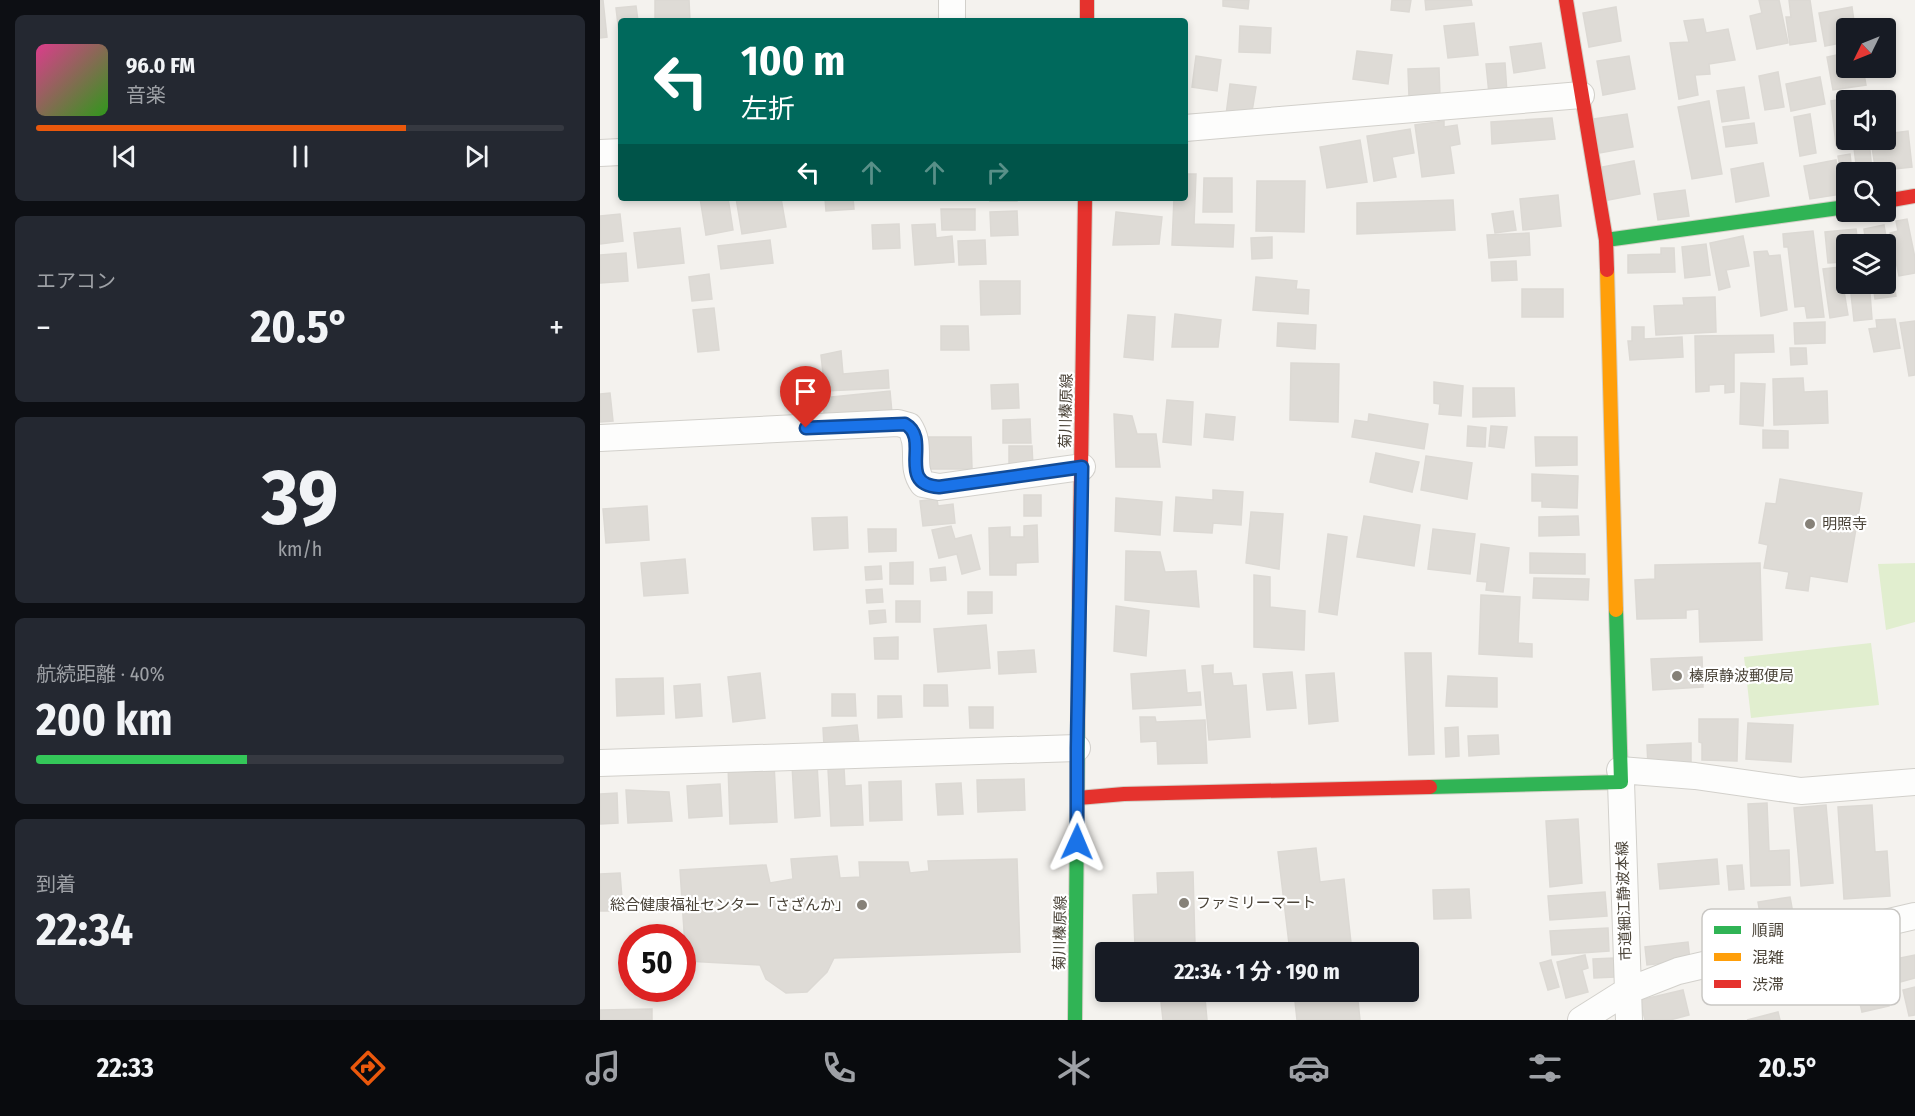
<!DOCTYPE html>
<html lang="ja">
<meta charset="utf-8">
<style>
:root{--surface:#171b24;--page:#242831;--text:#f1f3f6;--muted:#9ea1a6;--line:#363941;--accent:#ea580c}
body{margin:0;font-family:"Fira Sans Condensed","Noto Sans JP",sans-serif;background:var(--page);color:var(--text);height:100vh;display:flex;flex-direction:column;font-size:22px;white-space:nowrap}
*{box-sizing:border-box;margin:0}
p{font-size:20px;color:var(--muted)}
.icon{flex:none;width:33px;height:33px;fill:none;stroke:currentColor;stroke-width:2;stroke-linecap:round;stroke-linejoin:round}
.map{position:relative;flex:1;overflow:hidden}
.details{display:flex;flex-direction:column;gap:15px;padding:15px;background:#0d0f14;width:600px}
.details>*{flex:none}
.guide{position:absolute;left:18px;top:18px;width:570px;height:183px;border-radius:6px;box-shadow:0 3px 9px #0003;background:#00695c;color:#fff;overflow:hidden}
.needle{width:39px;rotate:227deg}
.controls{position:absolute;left:1236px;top:18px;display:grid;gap:12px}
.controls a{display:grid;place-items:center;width:60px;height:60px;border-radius:6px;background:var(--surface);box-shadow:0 3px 9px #0003;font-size:30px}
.speed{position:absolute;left:18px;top:924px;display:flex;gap:12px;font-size:30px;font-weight:700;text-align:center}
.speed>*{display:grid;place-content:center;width:78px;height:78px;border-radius:50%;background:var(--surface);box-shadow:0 3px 9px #0003;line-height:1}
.speed .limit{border:9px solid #d22;background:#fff;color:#111}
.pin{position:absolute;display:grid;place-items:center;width:51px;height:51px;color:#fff;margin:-62px -26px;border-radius:50% 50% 50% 0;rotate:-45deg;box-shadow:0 0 6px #0007}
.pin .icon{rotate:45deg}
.me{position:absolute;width:66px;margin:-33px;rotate:1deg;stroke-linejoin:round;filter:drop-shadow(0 0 4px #0008)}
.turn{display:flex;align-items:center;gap:21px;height:126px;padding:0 24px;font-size:27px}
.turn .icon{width:78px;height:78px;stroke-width:2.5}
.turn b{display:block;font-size:42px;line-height:51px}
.lanes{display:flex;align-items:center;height:57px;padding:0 24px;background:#0003;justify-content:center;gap:30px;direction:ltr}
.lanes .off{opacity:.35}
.big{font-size:45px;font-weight:700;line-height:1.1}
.details .card{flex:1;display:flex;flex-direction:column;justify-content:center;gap:9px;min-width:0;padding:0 21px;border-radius:9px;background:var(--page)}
.details .dial{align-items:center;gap:0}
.dial b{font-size:78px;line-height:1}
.song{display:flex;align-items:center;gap:18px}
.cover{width:72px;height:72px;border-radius:9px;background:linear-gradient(135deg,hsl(330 70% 55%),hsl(110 70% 35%))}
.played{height:6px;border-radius:3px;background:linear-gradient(90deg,var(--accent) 70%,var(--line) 70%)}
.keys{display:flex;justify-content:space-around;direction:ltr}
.heat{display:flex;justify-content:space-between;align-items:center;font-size:33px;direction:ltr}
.charge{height:9px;border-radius:4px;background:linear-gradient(90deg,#34c759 40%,var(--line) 0)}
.trip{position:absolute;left:495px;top:942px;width:324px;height:60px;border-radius:6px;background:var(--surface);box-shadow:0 3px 9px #0003;font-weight:700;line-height:60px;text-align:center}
.tabs{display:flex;height:96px;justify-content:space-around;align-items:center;background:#090b0e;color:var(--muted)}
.tabs .icon{width:42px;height:42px}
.tabs .active{color:var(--accent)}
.tabs b{font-size:27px;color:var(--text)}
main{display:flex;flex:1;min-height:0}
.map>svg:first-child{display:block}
.green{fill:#e1eecf}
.building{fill:#dedbd6;stroke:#dcd9d4;stroke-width:1.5}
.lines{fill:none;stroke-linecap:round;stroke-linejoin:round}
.street-casing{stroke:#d2d0cb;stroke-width:28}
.fast-casing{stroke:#d3cfc5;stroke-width:16}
.slow-casing{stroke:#d3cfc5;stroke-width:16}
.jam-casing{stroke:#d3cfc5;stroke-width:16}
.street{stroke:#fdfdfc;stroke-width:26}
.fast{stroke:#30b455;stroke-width:14}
.slow{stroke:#ff9f0a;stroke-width:14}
.jam{stroke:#e5322d;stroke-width:14}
.route-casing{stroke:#114b97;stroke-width:15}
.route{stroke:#1a73e8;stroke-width:10}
.poi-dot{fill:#868178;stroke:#fff;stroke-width:2}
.labels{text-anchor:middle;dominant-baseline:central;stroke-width:4.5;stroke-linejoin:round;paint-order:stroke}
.street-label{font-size:15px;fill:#4b4439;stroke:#fff}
.poi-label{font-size:15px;fill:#4b4439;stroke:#fff;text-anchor:start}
.key{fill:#fff;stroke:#c9c7c4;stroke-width:1.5}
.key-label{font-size:16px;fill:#4b4439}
</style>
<main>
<section class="details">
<div class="card">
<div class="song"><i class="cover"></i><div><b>96.0 FM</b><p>音楽</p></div></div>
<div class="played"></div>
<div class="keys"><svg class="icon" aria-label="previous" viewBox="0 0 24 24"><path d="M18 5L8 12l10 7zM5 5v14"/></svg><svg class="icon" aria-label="pause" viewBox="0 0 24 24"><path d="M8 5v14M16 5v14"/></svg><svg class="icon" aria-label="next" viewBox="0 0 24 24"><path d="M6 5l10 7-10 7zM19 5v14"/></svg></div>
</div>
<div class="card"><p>エアコン</p>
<div class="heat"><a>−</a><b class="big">20.5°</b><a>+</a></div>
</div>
<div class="card dial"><b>39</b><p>km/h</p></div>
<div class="card"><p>航続距離 · 40%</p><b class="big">200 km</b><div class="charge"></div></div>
<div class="card"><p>到着</p><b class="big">22:34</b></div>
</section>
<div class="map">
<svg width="1315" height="1020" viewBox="0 0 1315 1020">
<rect width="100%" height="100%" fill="#f4f2ee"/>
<path class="green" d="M1315 563V622L1286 630 1278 564Z
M1271 643 1279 705 1151 718 1144 657Z"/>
<path class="building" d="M0 0H3L7 37 0 38Z
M55 0H89L90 21H55Z
M623 0H649L648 9 623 6Z
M792 0H811L809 12 791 10Z
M825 0H871L872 5 826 10Z
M1159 0H1179L1188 43 1157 49 1150 16 1162 13Z
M1189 0H1210L1216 41 1190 45 1186 17H1191Z
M36 6 38 21H21V33H19L16 8Z
M1016 7 1021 41 989 47 983 13Z
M1252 7 1255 28H1246V42L1225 46 1219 13Z
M1103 19 1106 33 1128 29 1135 60 1109 64 1110 74 1095 75 1098 95 1079 99 1070 43 1089 42 1084 21Z
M874 23 878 55 848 58 844 26Z
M640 26 671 28 670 53 639 52Z
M941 43 945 68 914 73 910 47Z
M757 51 792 55 788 84 753 79Z
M1246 53V68H1263L1266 85 1233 90 1227 57Z
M596 56 621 60 617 91 592 87Z
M1029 56 1035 89 1003 95 997 61Z
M905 63 907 93 889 94 886 64Z
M839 68 840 96 809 97 808 69Z
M1178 72 1184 107 1165 110 1159 76Z
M1220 77 1225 104 1191 111 1186 84Z
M630 84 656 87 651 118 626 115Z
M1144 87 1149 118 1122 122 1117 91Z
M1287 95 1292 126 1286 127V100H1269V97Z
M1245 99 1246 140H1250V144L1236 145 1231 101Z
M1109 101 1122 174 1092 179 1078 107Z
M1027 114 1033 147 1000 153 994 119Z
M1210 114 1216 153 1200 156 1194 117Z
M952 118 955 139 892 144 891 122Z
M844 121V127L857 125 860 144 850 146 854 173 822 177 815 125Z
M1154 123 1157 143 1126 147 1123 127Z
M810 129 814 153 792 157 796 177 774 181 767 136Z
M1308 131 1312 167 1285 170 1283 166 1275 167 1271 140H1286V134Z
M760 140 767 182 727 188 720 147Z
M1253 140H1269L1272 171 1257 172Z
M1250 154 1252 172H1246V189H1243L1238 156Z
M1236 160 1242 194 1210 199 1204 166Z
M1034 161 1040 194 1008 200 1002 167Z
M1163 163 1169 196 1136 202 1131 169Z
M585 174H596L594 224 634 225 633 247 572 245 574 198H585Z
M604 178H632V212H603Z
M657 181H705L704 232 656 231Z
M1085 190 1089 216 1058 220 1054 194Z
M958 195 961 226 923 230 920 199Z
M100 198H128L133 230 106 235Z
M136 198H162L163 201 181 198 186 227 142 234Z
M225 198H253L254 209 226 211Z
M328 198H374V199L328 200Z
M390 198H417V201H390Z
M515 198H544V199L515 200Z
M853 200 855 230 757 234V203Z
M341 209H375V230H342Z
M417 211 418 235 391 236 390 212Z
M913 211 916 230 895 233 892 214Z
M516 212 562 217 559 244 513 245Z
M20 214 23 241 0 244V216Z
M1307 219 1315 258V273L1299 276 1290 233 1298 231 1296 221Z
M299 224 300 248 273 249 272 225Z
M335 224 336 238 352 236 354 262 315 265 312 225Z
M1284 225 1296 296 1275 299 1273 284H1286V244H1266L1264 229Z
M80 228 84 263 38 268 34 233Z
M1256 229 1258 244H1246V273L1245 262 1228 263 1225 232Z
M1213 231 1224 317 1207 318 1205 306 1195 307 1188 247H1184L1183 234Z
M929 233 930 255 889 258 887 235Z
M1143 236 1149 266 1126 270 1130 287 1119 290 1110 243Z
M672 237V258L652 259 651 238Z
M170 240 173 263 121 269 118 246Z
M385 240 386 264 359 265 358 241Z
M1106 244 1110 275 1085 278 1082 247Z
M1061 248H1074L1075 272 1028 273V255L1061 254Z
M1167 251 1169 256 1180 255 1187 310 1161 316 1154 252Z
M26 253 28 281 0 283V255Z
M916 261 917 280 892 281 891 262Z
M1240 267 1248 315 1230 318 1223 269Z
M109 274 112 299 92 301 89 277Z
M656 277 697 281 696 289 709 290 708 314 653 310Z
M380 281H420V314L381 315Z
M922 289H963V317H922Z
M1270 293 1272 319 1254 321 1251 294Z
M1115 297 1116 332 1056 335 1054 306 1084 305 1083 298Z
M114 308 119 350 98 352 93 310Z
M575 314 621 320 618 347H572Z
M528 315 555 317 553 360 524 357Z
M1295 319 1300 348 1274 352 1269 329 1277 328 1276 320Z
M1315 321V375L1309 376 1300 323Z
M1225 322V343L1195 344 1194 323Z
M678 323 716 325 715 349 677 346Z
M341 326H368L369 350H341Z
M1032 327H1044V339L1082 337 1083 357 1030 360 1028 341H1032Z
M1173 335 1174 352 1134 353V392L1125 393V384L1109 385V391L1096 392 1095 336Z
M1190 348H1206L1207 364 1191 365Z
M241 351 243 374 288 370 289 388 225 391 221 355Z
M691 363 739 364 738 422 690 420Z
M1203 378 1204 392 1227 391 1228 423 1174 425 1173 379Z
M834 382 863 386 861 416 839 414 840 404 834 403Z
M1141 383 1165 384 1163 426 1140 424Z
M418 384 419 408 392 409 391 385Z
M873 388H914L915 416 873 417Z
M290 391 292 413 225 419 222 398Z
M10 393 13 421 0 422V394Z
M567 400 593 402 591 445 563 442Z
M514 414 532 416 537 434H556L560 467H516Z
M606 414 635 417 633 440 604 437Z
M769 414 828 424 824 449 752 437 755 420 768 422Z
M430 419 431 443H403V420Z
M868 426 886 428 885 447 867 446Z
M891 426 907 427 904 448 889 446Z
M1163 430 1188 431V448H1163Z
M325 437H371L372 469H325Z
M935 437H977V465L936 466Z
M409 446H432L433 467H409Z
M776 453 819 462 812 492 770 482Z
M826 456 872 463 867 499 821 490Z
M932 474 978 476 977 508 942 507V501H932Z
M1180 479 1262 493 1247 582 1210 576 1208 591 1186 588 1189 572 1164 568 1168 545 1159 543 1166 503 1176 504Z
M613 490 643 492 641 525 613 523 612 533 574 531 576 497 613 500Z
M424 495H441V516H424Z
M516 498 562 502 560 535 515 531Z
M337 499 338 506 353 504 355 523 323 526 320 501Z
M47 506 49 540 6 543 3 509Z
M651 512 683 514 679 569 646 563Z
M764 516 820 525 814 566 757 557Z
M978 516 979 535 939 536V517Z
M247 517 248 548 214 550 212 518Z
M437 525 438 562 416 563V575H390L389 528 410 527V537H424V526Z
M351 526 355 539 371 535 380 569 362 574 357 554 339 558 332 530Z
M268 529H296V551L269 552Z
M833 529 875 534 870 574 828 569Z
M728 534 747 537 737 615 719 612Z
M881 544 909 548 903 592 886 590 887 582 877 581Z
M526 551 560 552 565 572 596 571 599 607 525 600Z
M930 553 985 554V574L930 573Z
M85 559 88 593 44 596 41 563Z
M313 562V584H290V563Z
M1160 563 1162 640 1100 642 1099 609 1086 610V618L1037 619 1035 580 1055 579V565Z
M281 566 282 579 266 580 265 567Z
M345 567 346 580 331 581 330 569Z
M654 575 670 577V607L705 611 704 650 654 647Z
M934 578 989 579 988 600 933 598Z
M282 589 283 602 267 603 266 590Z
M368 592H392V613L368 614Z
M881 595 920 597 918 643 932 644V657L879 654Z
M296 601H320V622H296Z
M516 606 549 611 546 656 514 651Z
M285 610 286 622 270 624 269 611Z
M386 625 390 668 338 672 334 629Z
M298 637V659H275L274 638Z
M434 650 436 672 399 674 398 652Z
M805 653H831L834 754 809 755Z
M1102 657 1103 687 1053 690 1051 659Z
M613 665V674L631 673 633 686 646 685 650 737 609 740 602 666Z
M585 670 587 693 600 692 601 705 533 709 531 674Z
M692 672 696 708 667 710 663 674Z
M160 673 165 718 133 722 128 677Z
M734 673 738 721 709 724 706 675Z
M848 676 897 678V707L846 706Z
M63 678 64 714 17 716 16 679Z
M100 684 102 716 76 718 74 686Z
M324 685H347L348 706H324Z
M232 694H255L256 716H232Z
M278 696H301L302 717 278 718Z
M369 707H393V728H370Z
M540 717H555L556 722 605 720 607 763 558 764 557 741 541 742Z
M1099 719H1138L1137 761 1102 760V743L1099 742Z
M1148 723 1193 725 1191 762 1146 759Z
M257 725 259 743 224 746 223 728Z
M858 727 859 756 846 757 845 728Z
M898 735 899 754 869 756 868 736Z
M1091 743V765L1048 766 1047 745Z
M174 764 177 822 130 824 128 765Z
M217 764 220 816 195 818 192 765Z
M244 768 245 786 261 785 263 825 231 826 228 769Z
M424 779 425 810 378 812 377 780Z
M301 781 302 820 270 821 269 782Z
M361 783 363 814 338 815 336 784Z
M120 784 122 816 89 818 87 786Z
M26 790 69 792 72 821 28 823Z
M17 793 18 823 0 824V794Z
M1167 803 1169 851 1189 850 1190 885 1151 886 1148 804Z
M1226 805 1233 883 1201 886 1194 808Z
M1272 805 1275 852 1287 851 1290 896 1244 899 1238 807Z
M978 819 982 883 950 887 946 821Z
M716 848 720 882 744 879 752 952H690L678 852Z
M237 856 240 878 260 877 259 862H308L310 873 329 871 328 861 417 859 420 952 234 958 227 972 207 992 186 993 166 979 160 965 86 961 80 870 166 865 170 883 193 879 191 859Z
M1117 859 1119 884 1060 889 1058 864Z
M1142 865 1144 889 1129 890 1127 866Z
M593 872 595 945 535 947 533 895 558 894 557 873Z
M20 873 23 911H0V874Z
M869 889 871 918 834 919 833 890Z
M1005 892 1007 916 950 920 948 896Z
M1190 897 1196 930 1164 936 1158 902Z
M1008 928 1009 951 952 955 950 931Z
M1088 942 1090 960 1047 965 1045 947Z
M985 955 988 968 982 970 988 992 966 998 957 962Z
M1315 955V978L1300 982 1295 959Z
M1014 958 1015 977 994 978 993 959Z
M951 960 959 987 948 990 940 963Z
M1280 967 1289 1006 1262 1012 1253 973Z
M1315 987V1015L1309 1016 1303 990Z
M1083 990 1089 1015 1070 1020H1045L1040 1000Z
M694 992H757L760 1020H697Z
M605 998 607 1020H563L561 1002Z
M52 1009V1020H0V1010Z
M1178 1012 1180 1020H1147Z"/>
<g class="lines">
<defs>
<path id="street" d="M352 21V0
M585 128 981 95
M0 153 21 152
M0 438 298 423 309 426C323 447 309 465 323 484L339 487 482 467
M0 763 477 748
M1020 770 1095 776 1201 791 1315 782
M1021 782 1029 1020
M981 1020 1027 991 1078 971 1315 916"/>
<path id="fast" d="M1006 240 1246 207
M830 787 1021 782 1016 610
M475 1020 479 608"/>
<path id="slow" d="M1007 270 1016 610"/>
<path id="jam" d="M487 0V21
M966 0 1006 240 1007 270
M1286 201 1315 196
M479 608 485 198
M478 798 524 794 830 787"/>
</defs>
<use href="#street" class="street-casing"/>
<use href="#fast" class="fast-casing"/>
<use href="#slow" class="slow-casing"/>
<use href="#jam" class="jam-casing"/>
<use href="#street" class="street"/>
<use href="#fast" class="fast"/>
<use href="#slow" class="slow"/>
<use href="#jam" class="jam"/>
</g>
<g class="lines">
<defs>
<path id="route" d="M206 428 305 424C332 439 295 484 339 487L482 467 477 748V842"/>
</defs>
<use href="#route" class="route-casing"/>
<use href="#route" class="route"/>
</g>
<g class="poi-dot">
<circle cx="1210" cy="524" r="6"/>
<circle cx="1077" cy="676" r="6"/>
<circle cx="584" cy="903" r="6"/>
<circle cx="262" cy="905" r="6"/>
</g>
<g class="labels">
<g class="street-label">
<text transform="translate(466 411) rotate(-89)">菊川榛原線</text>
<text transform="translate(1024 901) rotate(-92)">市道細江静波本線</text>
<text transform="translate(460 933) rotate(-89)">菊川榛原線</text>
</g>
<g class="poi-label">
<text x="1222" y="524">明照寺</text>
<text x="1089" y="676">榛原静波郵便局</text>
<text x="596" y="903">ファミリーマート</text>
<text x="250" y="905" text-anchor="end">総合健康福祉センター「さざんか」</text>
</g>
</g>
<rect x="1102" y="909" width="198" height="96" rx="9" class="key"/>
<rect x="1114" y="926" width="27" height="8" fill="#30b455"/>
<rect x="1114" y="953" width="27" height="8" fill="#ff9f0a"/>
<rect x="1114" y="980" width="27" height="8" fill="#e5322d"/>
<g class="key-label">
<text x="1152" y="936">順調</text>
<text x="1152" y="963">混雑</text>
<text x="1152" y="990">渋滞</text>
</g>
</svg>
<div class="controls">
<a><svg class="needle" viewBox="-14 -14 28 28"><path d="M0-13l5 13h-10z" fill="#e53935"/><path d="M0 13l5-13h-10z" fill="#9ea1a6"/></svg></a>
<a><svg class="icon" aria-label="sound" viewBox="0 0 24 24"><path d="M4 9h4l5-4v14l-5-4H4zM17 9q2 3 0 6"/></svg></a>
<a><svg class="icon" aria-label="search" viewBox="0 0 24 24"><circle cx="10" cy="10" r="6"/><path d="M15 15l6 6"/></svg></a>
<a><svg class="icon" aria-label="layers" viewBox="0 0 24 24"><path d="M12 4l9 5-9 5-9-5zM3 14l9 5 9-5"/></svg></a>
</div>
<div class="speed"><div class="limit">50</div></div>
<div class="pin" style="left:206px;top:428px;background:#d93025"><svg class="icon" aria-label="arrive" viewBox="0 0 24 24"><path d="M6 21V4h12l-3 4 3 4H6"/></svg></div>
<svg class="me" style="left:477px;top:842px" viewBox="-20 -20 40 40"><path d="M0-17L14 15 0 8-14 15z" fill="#1a73e8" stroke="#fff" stroke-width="4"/></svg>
<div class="trip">22:34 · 1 分 · 190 m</div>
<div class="guide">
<div class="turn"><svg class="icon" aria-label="left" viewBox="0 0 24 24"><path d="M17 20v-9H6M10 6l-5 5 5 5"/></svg><div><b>100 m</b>左折</div></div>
<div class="lanes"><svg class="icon" aria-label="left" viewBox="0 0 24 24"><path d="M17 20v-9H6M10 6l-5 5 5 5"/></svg><svg class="icon off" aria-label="ahead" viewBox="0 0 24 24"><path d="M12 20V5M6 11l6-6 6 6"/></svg><svg class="icon off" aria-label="ahead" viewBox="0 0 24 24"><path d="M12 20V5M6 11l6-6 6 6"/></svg><svg class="icon off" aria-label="right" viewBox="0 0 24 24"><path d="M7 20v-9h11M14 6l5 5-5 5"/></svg></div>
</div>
</div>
</main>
<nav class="tabs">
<b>22:33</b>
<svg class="icon active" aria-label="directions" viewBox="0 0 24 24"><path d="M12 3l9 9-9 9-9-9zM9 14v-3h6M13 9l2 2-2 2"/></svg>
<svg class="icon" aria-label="music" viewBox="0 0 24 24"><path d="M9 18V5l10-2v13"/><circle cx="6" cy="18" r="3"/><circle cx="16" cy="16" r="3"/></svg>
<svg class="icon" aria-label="phone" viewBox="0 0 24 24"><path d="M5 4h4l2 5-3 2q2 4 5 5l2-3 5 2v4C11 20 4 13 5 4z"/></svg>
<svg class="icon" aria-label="climate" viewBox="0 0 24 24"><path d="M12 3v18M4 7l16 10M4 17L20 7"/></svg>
<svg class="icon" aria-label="car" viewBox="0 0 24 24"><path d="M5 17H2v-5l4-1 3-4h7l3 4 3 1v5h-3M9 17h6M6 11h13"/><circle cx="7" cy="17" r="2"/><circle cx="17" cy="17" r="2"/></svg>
<svg class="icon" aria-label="filters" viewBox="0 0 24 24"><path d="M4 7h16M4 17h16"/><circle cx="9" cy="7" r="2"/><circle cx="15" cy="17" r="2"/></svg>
<b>20.5°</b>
</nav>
